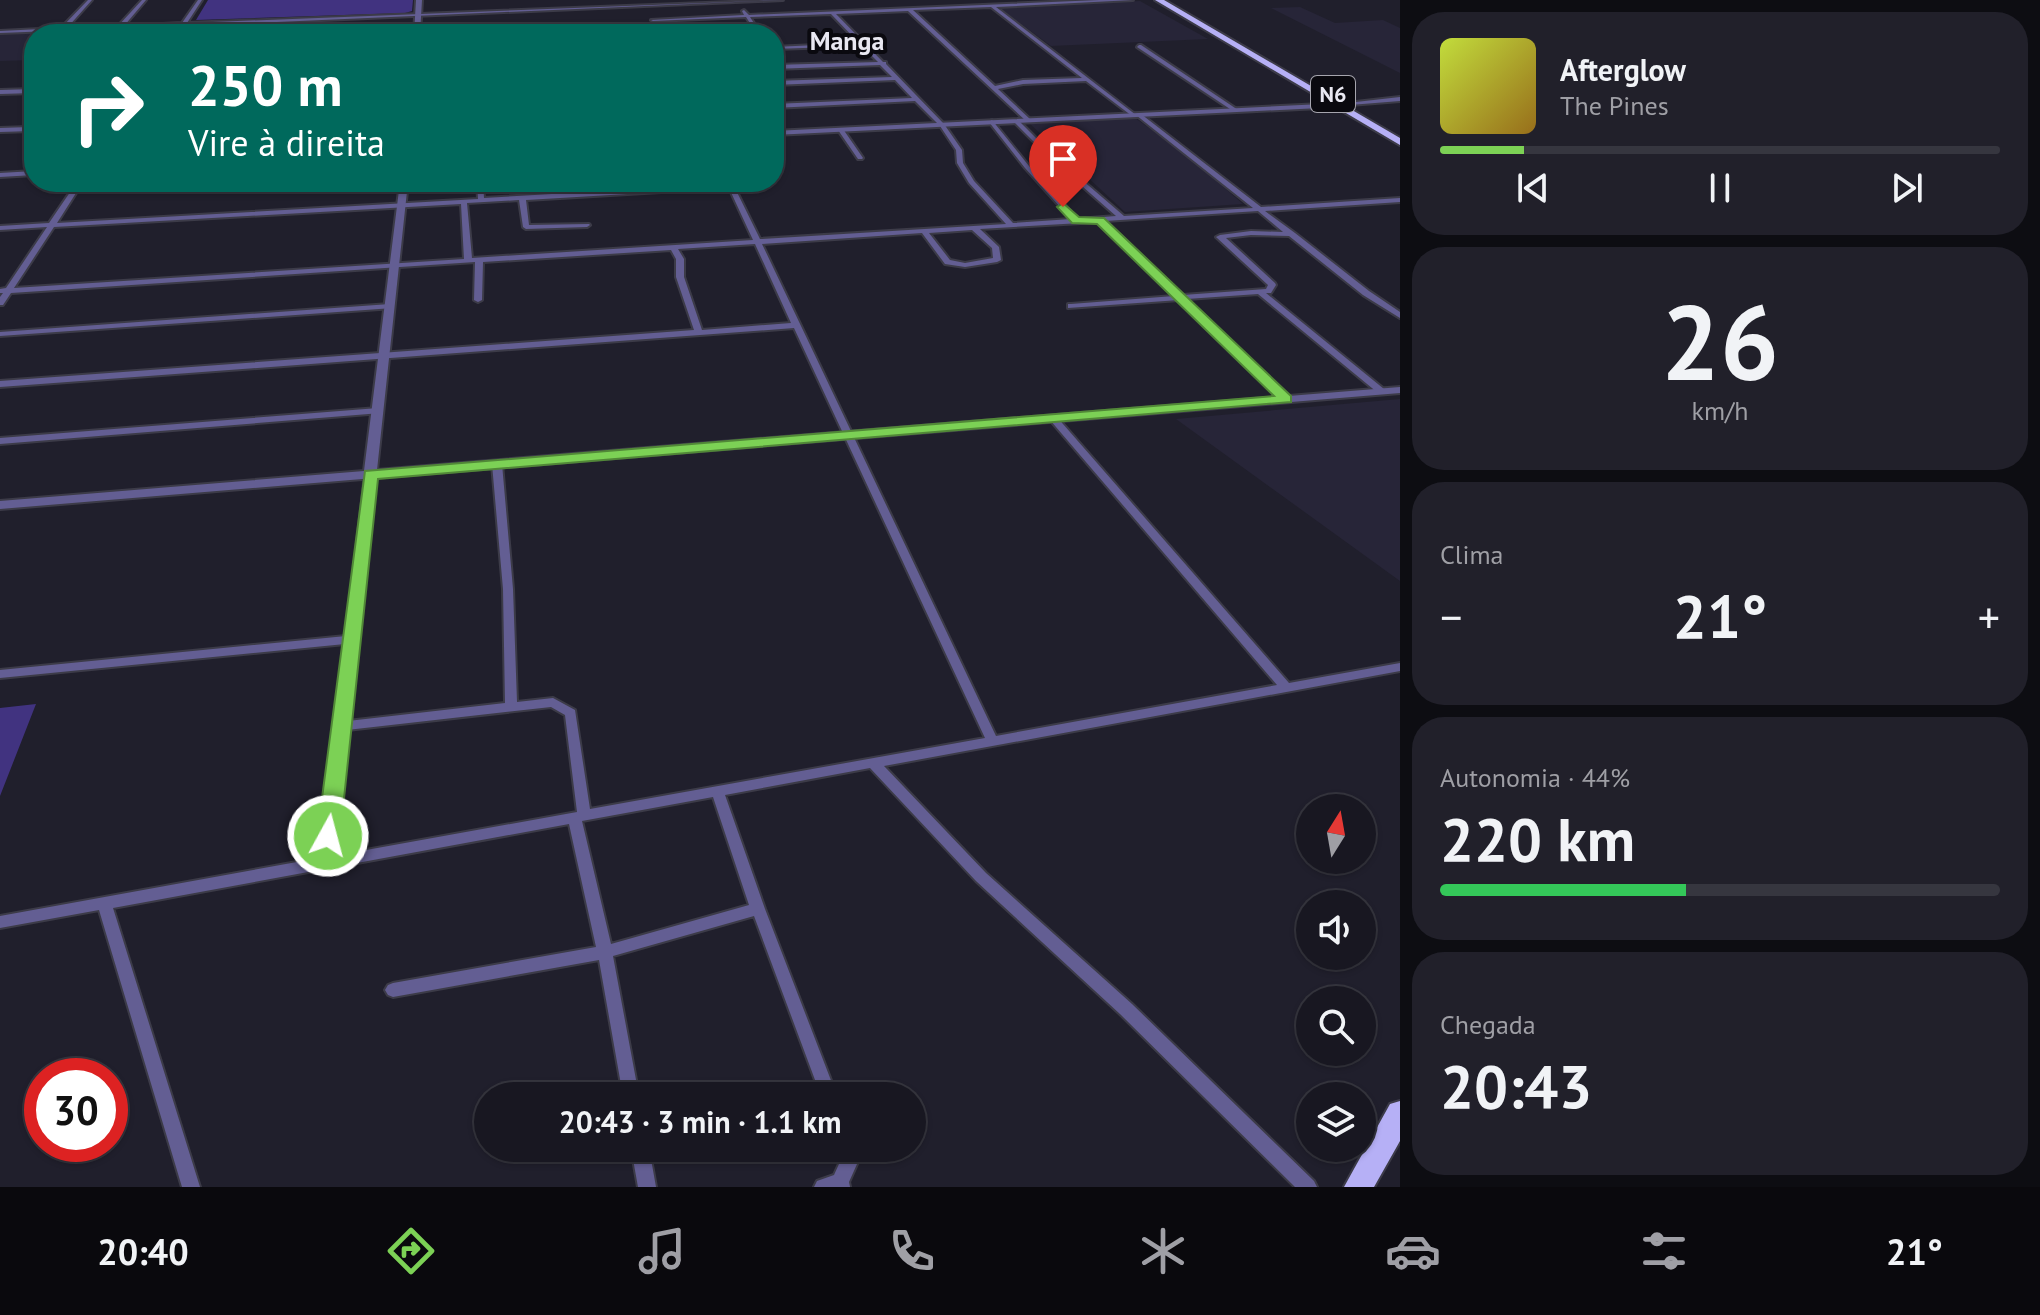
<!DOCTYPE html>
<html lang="pt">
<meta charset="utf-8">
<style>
:root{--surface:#181721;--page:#21202a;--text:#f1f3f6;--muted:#9f9fa5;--line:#36363f;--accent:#7cd155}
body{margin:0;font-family:"PT Sans",sans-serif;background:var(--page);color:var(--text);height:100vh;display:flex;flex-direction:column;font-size:30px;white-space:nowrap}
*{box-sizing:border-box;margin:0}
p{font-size:26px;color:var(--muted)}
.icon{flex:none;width:44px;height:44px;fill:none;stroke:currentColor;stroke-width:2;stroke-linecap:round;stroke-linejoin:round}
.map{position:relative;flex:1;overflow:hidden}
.details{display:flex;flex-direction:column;gap:12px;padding:12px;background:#0d0d12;width:640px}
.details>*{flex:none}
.guide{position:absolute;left:24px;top:24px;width:760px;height:168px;border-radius:32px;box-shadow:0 2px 6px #0004,0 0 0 2px var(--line);background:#00695c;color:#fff;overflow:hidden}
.needle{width:52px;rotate:11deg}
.buttons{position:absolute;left:1296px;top:794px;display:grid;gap:16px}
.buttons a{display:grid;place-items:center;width:80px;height:80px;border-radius:50%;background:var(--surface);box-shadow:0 2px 6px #0004,0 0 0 2px var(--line);font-size:40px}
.speed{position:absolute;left:24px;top:1058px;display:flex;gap:16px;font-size:40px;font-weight:700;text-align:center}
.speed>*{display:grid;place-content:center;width:104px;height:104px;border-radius:50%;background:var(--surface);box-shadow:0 2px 6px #0004,0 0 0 2px var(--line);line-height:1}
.speed .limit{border:12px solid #d22;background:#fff;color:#111}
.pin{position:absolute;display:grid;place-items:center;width:68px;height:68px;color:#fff;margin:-82px -34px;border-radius:50% 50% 50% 0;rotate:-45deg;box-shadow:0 0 8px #0007}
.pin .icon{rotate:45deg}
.me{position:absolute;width:88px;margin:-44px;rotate:7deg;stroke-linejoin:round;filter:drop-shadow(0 0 6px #0008)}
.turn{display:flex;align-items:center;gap:28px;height:168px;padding:0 32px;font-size:36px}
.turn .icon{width:104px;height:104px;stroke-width:2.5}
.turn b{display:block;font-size:56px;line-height:68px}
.big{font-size:60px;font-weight:700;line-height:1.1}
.details .widget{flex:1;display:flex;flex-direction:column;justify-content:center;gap:12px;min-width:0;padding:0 28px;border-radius:32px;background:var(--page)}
.details .dial{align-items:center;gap:0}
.dial b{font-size:104px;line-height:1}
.song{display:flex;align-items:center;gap:24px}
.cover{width:96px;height:96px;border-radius:12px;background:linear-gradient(135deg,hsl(70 70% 55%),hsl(40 70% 35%))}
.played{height:8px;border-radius:4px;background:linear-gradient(90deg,var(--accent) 15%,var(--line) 15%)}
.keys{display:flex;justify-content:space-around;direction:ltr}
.heat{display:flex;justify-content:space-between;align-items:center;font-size:44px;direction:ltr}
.charge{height:12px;border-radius:6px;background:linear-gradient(90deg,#34c759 44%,var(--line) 0)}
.trip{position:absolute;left:474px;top:1082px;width:452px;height:80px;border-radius:40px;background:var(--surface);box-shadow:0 2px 6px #0004,0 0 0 2px var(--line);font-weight:700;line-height:80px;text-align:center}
.tab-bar{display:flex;height:128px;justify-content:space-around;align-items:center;background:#0a090d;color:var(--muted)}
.tab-bar .icon{width:56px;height:56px}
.tab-bar .current{color:var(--accent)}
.tab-bar b{font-size:36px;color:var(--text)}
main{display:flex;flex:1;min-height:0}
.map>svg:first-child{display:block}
.built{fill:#272538}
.green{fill:#413380}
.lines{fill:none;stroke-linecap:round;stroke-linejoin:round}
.minor-casing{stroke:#3c3b48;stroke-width:4}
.tertiary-casing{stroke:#3c3b48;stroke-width:4}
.trunk-casing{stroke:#3c3b48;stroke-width:4}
.minor{fill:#635e93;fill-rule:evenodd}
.tertiary{fill:#635e93;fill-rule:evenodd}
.trunk{fill:#b6b0f6;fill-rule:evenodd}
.route{fill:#7cd155;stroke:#518837;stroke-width:2}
.labels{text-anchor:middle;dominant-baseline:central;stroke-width:8;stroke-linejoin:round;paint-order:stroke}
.shield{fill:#0a090f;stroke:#a6a5ae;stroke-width:2}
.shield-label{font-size:22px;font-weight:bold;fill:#e9e8f2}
.far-district-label{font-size:26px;font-weight:bold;fill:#e9e8f2;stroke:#0a090f}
</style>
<main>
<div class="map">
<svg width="1400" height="1187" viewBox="0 0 1400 1187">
<rect width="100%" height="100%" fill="#201f2c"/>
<path class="built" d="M1140 1 1208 39 1051 46 998 7Z
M1300 7 1335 23 1383 20 1400 28V73L1271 8Z
M173 27 168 34H34V60L0 61V34Z
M1135 118 1183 152 1243 204 1125 212 1029 123Z
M518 182H651L653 187 518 194Z
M1400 399V581L1176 419Z"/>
<path class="green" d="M208 0H413L412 11 405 13 196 20Z
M36 704 0 796V708Z"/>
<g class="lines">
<defs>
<path id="minor" d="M88 0H92L67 28 118 26 142 0H146L124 26 182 23 198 0H202L187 23 783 0 185 26 179 34H175L180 26 0 33V31L61 28Z
M1099 0H1133L996 7 1136 115 1141 114 1261 207 1400 198V202L1265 211 1295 233 1369 291 1400 312V318L1363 295 1289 236 1251 235 1226 238 1275 283 1276 285 1271 293H1266L1384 389V393H1378L1258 294 1187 299 1289 397V401H1283L1179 300 1068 308V304H1071L1174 296 1098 222 980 229 999 247 1001 260 997 262 965 267 945 264 922 233 762 244 996 736 1277 685 1050 420V416H1056L1289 683 1400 663V671L884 766 986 873 1132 1004 1314 1181 1317 1187H1295L1120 1014 976 881 870 768 725 795 765 909 837 1096H821L754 916 613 956 639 1096H623L599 960 393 997 388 995 385 990 388 985 393 983 596 947 569 824 113 908 200 1187H182L99 910 0 928V916L319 858 345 644 0 678V670L346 636 365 475 370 472 375 475 348 721 505 703 503 589 492 464 497 461 502 464 513 589 517 702 553 698 575 710 590 809 985 738 794 328 0 387V381L694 330 676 277V259L671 250 483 262 482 300 478 302 474 300 475 262 11 293 3 305H0V297L3 293H0V289L6 288 47 227 0 230V226L49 223 77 182H83L57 223 478 199 477 182H483L484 198 727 184 726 182H732L760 239 1006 224 969 183 957 163 956 150 940 126 915 101 774 108V104L912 98 895 80 774 85V81L892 77 880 65 774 69V65L878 62 862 46 774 49V47L859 43 831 14 750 17 761 34H757L746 17 653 21 651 20 744 15 742 11 744 10 749 15ZM991 7 1082 78 1023 80 995 86 913 10ZM908 11 1026 121 1031 120 998 89 1023 84 1086 81 1132 116 1136 115 1253 208 1124 216 1053 155 1018 120H1014V122L1049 157 1116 216 1078 219 1029 166 992 120 989 122 1025 168 1071 219 1013 223 974 181 963 163 962 150 944 124 886 64V62H883L836 14ZM729 188 753 240 472 258 467 203 519 200 523 227 526 229 587 227 590 225 589 224 529 225 526 200ZM461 204 464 259 14 288 54 227ZM1258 211 1283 232 1251 231 1220 235 1216 237 1268 285 1266 289 1183 295 1105 221ZM972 230 992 248 993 258 965 263 950 260 929 233ZM755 244 791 323 702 330 684 277V259L678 249ZM551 707 565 715 577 812 333 856 347 730ZM713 797 749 905 611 944 582 821Z
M418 30 420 32 333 34 335 33Z
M658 31 660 33 602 34 604 33Z
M1139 45H1141L1238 110 1233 111 1137 47Z
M34 89V93L0 94V90Z
M1400 97V101L1350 105 1347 103Z
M34 124V130L32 131 0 132V128L30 127Z
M839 129H843L863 158 862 159H858L838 130Z
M390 304 394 306 393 308 0 336V332Z
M378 408 381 409V413L0 444V438Z
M631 1148H649L656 1187H638Z
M837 1148H855L857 1164 849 1182 850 1187H814L817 1181 834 1175 839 1164Z"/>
<path id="tertiary" d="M416 0H422L420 34H414Z
M1343 103 1340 107 774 135V131Z
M34 171V175L0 177V173Z
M400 182H408L377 470 1400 387V393L0 509V501L364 471Z"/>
<path id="trunk" d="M1155 0H1164L1400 138V145Z
M1400 1101V1141L1374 1187H1344L1390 1104Z"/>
</defs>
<use href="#minor" class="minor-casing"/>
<use href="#tertiary" class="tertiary-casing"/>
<use href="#trunk" class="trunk-casing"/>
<use href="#minor" class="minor"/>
<use href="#tertiary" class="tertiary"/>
<use href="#trunk" class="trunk"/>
</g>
<path class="route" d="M1063 203 1079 217 1104 218 1291 396V402L378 479 340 836 336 842 328 845 320 842 317 836 365 471 1274 396 1097 224 1072 223 1057 207Z"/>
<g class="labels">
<rect class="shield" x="1311" y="76" width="44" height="36" rx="6"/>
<g class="shield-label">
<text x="1333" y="94">N6</text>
</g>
<g class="far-district-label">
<text x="847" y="40">Manga</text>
</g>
</g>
</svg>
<div class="buttons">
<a><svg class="needle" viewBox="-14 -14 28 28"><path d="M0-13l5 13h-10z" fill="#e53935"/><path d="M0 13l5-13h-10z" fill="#9f9fa5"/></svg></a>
<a><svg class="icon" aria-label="sound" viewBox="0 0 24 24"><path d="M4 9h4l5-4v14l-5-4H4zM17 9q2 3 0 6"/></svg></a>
<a><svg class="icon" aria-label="search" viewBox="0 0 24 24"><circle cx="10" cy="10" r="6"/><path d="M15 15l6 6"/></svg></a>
<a><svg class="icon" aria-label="layers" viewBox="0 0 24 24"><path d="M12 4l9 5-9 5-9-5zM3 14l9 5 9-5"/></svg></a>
</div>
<div class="speed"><div class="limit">30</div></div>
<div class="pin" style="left:1063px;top:207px;background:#d93025"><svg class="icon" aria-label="arrive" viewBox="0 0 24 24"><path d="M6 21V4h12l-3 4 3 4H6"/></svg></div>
<svg class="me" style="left:328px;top:836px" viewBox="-20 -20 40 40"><circle r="17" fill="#7cd155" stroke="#fff" stroke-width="3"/><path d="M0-11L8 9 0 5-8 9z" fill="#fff"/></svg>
<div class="trip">20:43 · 3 min · 1.1 km</div>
<div class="guide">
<div class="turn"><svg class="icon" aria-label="right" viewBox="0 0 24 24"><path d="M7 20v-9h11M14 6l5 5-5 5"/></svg><div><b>250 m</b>Vire à direita</div></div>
</div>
</div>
<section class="details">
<div class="widget">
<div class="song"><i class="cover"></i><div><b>Afterglow</b><p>The Pines</p></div></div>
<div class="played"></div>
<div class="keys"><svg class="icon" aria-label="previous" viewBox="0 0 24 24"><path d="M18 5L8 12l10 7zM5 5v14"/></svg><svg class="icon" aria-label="pause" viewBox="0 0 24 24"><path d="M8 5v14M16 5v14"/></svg><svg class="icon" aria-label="next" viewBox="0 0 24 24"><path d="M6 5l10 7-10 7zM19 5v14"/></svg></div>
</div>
<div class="widget dial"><b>26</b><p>km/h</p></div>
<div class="widget"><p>Clima</p>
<div class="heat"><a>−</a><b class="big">21°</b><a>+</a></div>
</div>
<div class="widget"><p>Autonomia · 44%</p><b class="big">220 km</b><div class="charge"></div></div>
<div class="widget"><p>Chegada</p><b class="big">20:43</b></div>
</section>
</main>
<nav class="tab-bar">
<b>20:40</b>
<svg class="icon current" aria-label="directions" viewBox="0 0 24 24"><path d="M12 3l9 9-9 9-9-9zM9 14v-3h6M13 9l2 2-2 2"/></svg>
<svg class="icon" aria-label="music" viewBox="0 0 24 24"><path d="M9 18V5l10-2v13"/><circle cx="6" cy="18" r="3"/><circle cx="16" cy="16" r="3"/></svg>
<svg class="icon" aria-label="phone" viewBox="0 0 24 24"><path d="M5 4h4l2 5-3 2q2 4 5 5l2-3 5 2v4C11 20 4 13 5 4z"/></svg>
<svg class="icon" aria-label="climate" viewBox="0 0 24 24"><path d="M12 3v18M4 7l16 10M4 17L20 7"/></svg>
<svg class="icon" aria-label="car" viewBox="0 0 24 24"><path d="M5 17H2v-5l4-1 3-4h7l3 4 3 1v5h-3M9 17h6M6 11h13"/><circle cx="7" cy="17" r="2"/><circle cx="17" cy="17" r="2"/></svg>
<svg class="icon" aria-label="filters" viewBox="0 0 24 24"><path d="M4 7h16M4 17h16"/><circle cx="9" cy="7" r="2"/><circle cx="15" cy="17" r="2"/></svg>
<b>21°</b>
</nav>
